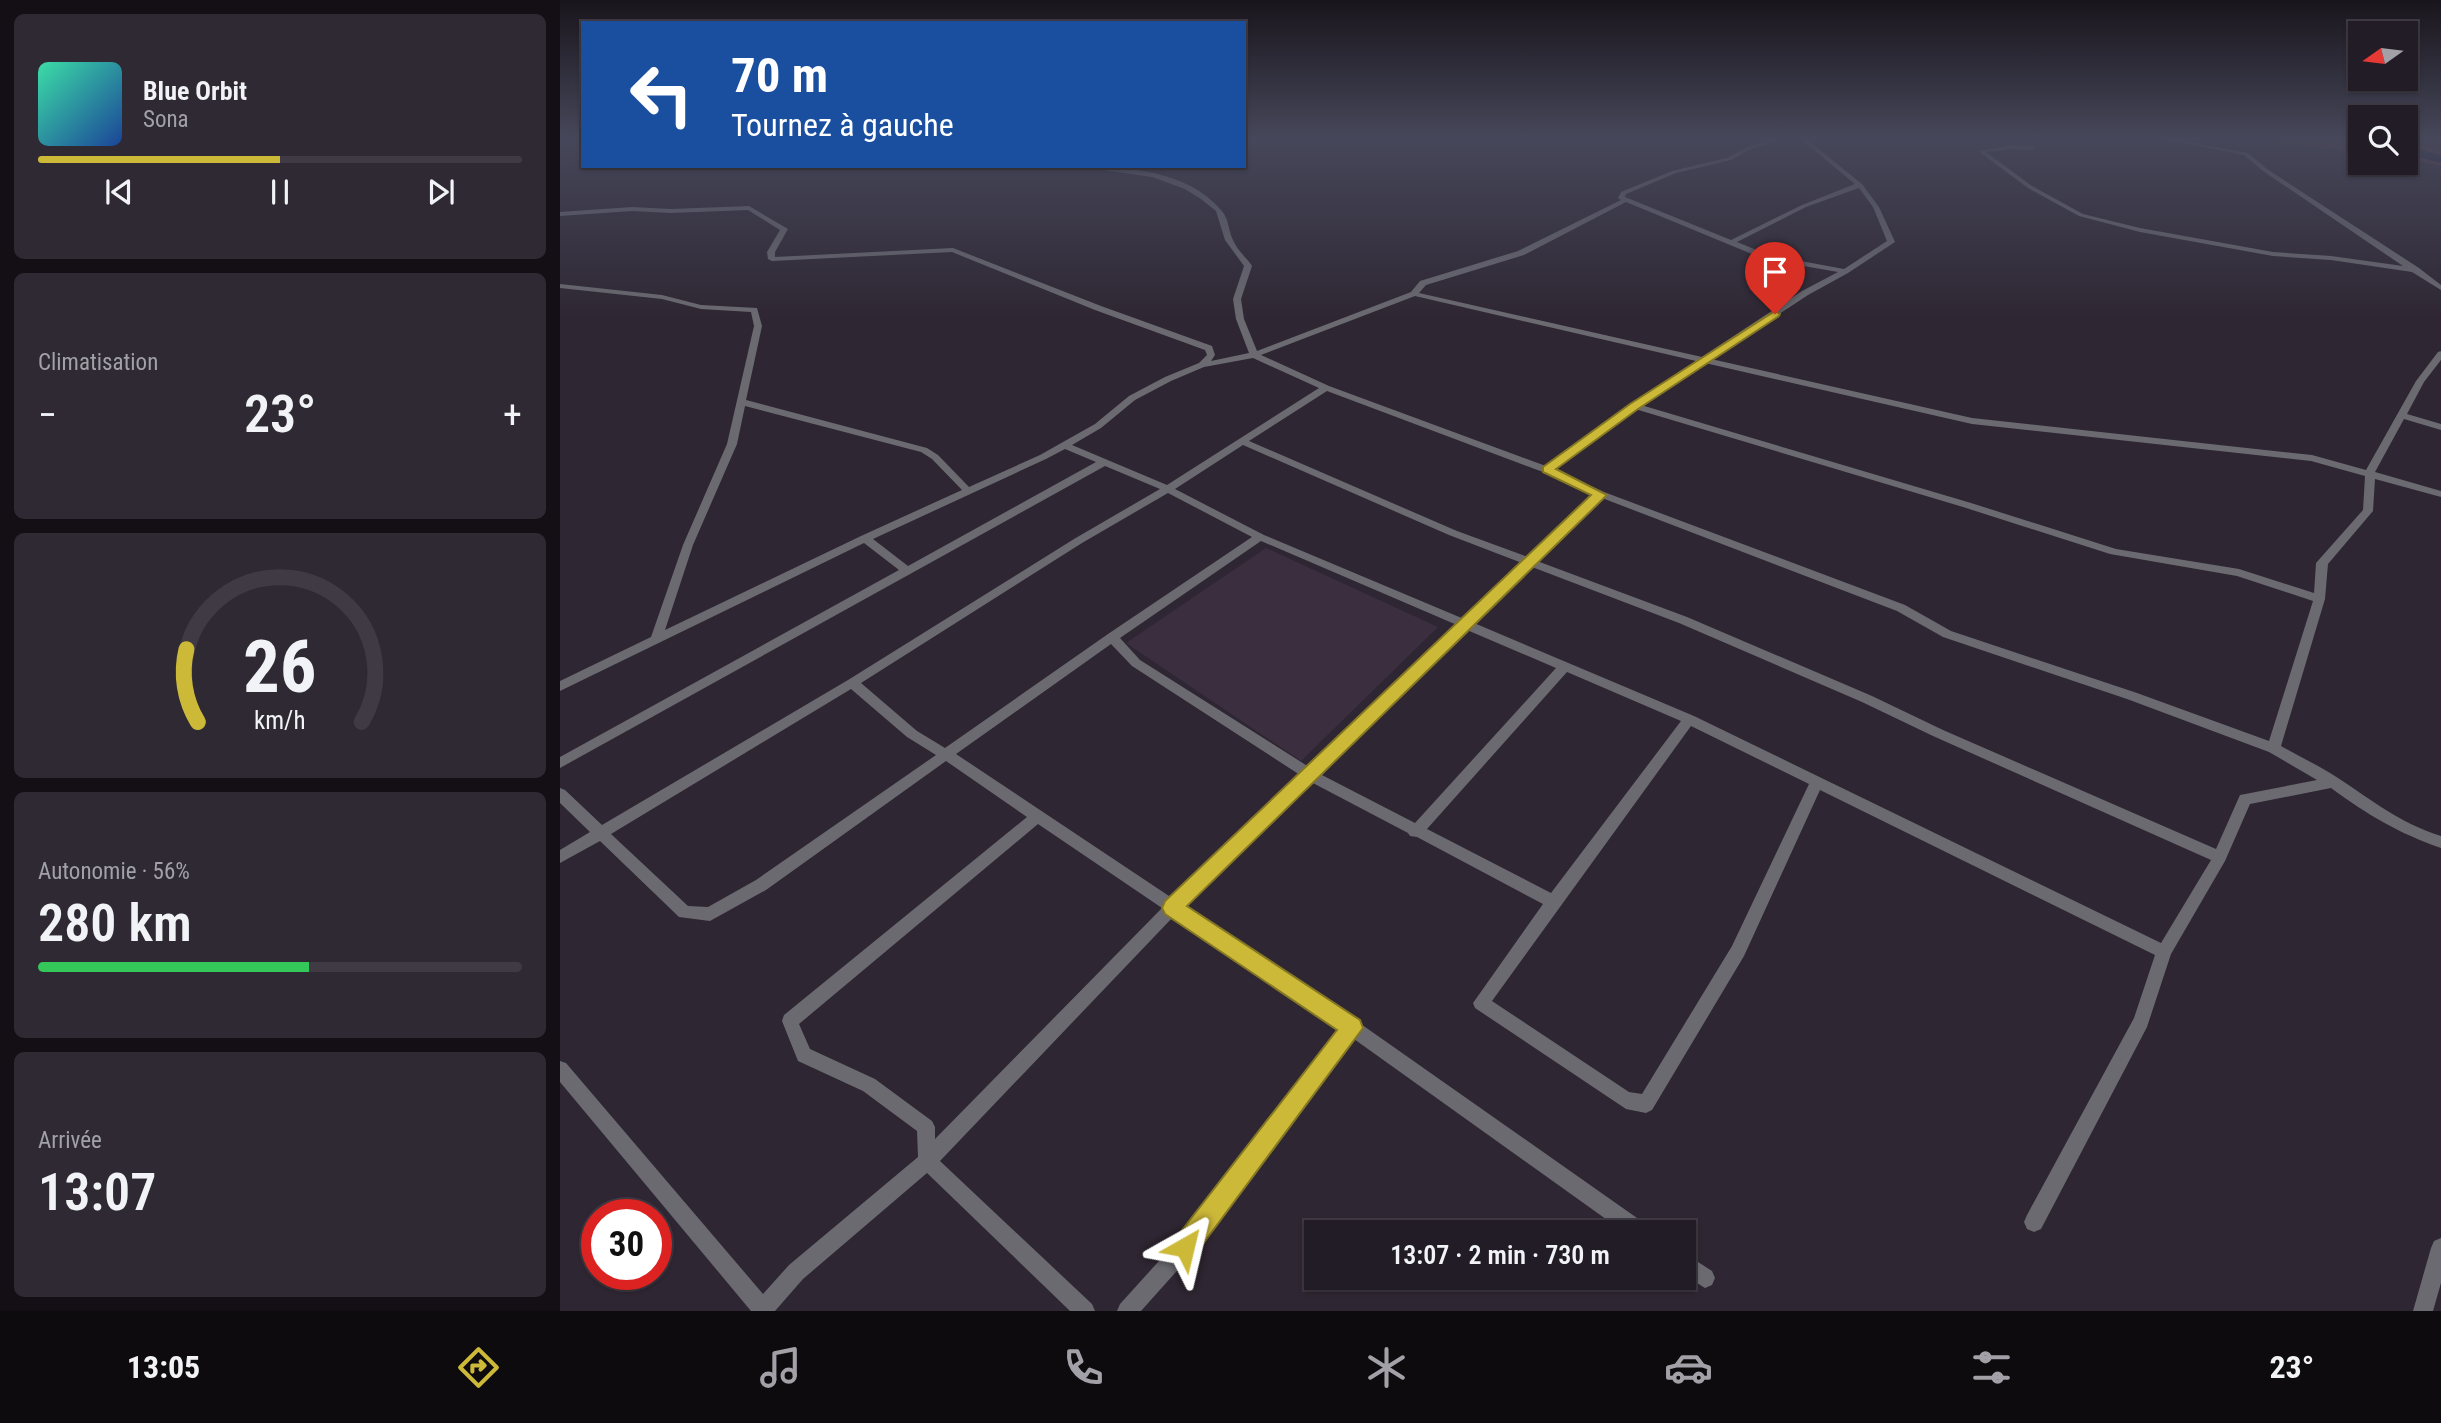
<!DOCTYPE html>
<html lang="fr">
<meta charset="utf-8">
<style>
:root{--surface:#221c26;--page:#2e2932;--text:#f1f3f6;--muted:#a2a1a7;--line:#3f3a43;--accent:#cdb938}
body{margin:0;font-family:"Roboto Condensed",sans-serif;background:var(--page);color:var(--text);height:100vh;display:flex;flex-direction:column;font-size:26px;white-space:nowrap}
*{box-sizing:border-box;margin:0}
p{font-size:23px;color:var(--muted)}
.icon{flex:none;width:38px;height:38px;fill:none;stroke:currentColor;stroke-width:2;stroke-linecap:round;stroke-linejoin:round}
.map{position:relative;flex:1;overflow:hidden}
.panel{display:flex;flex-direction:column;gap:14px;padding:14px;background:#130f15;width:560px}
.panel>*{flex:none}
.guide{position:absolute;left:21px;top:21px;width:665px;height:147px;border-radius:0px;box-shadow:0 2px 5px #0004,0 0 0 2px var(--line);background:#1a4fa0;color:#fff;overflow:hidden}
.needle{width:46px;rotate:256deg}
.buttons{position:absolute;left:1788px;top:21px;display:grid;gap:14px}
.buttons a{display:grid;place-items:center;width:70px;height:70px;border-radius:0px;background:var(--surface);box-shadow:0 2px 5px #0004,0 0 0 2px var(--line);font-size:35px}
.speed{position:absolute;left:21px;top:1199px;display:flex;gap:14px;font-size:35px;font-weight:700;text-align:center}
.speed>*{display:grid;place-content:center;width:91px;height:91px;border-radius:50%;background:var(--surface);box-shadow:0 2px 5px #0004,0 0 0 2px var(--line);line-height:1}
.speed .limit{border:10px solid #d22;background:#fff;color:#111}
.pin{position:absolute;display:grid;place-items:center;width:60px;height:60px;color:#fff;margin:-72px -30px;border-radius:50% 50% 50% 0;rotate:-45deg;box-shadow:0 0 7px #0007}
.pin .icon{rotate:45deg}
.me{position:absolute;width:77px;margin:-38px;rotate:37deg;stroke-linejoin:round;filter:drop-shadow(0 0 5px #0008)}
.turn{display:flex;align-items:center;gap:24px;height:147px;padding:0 35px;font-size:32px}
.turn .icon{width:91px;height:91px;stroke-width:2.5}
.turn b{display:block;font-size:49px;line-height:60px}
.big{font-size:52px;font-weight:600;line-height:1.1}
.panel .widget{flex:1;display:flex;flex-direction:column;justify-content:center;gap:10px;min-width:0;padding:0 24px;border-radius:10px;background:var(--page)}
.panel .dial{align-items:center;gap:0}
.dial svg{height:182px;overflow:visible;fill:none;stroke:var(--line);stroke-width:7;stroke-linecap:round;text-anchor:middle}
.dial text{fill:var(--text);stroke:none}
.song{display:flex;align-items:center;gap:21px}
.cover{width:84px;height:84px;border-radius:10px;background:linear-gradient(135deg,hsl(160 70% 55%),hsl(220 70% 35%))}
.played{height:7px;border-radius:4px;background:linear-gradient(90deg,var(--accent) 50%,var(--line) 50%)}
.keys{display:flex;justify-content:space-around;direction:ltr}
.heat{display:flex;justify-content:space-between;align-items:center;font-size:38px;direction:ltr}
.charge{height:10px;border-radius:5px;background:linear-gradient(90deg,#34c759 56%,var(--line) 0)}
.trip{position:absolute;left:744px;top:1220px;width:392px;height:70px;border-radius:0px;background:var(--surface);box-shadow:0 2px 5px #0004,0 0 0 2px var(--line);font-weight:600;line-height:70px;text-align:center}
.tab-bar{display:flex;height:112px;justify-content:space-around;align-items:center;background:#0e0b0f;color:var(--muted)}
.tab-bar .icon{width:49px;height:49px}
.tab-bar .current{color:var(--accent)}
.tab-bar b{font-size:32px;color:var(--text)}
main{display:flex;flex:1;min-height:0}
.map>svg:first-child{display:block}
.built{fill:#3b2e3f}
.green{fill:#633439}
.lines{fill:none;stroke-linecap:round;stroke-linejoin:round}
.river{fill:#041637;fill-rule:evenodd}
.street{fill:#6b6a71;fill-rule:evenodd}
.route{fill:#cdb938;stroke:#857824;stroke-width:2}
</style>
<main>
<section class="panel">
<div class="widget">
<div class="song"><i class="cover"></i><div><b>Blue Orbit</b><p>Sona</p></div></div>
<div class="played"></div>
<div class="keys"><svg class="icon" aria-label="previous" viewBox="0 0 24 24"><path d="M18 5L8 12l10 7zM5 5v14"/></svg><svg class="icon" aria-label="pause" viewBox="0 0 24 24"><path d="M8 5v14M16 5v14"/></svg><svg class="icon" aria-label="next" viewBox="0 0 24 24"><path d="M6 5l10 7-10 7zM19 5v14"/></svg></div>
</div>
<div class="widget"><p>Climatisation</p>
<div class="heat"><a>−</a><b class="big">23°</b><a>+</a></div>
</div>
<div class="widget dial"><svg viewBox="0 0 100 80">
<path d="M14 69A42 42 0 1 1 86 69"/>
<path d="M14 69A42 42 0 0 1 9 37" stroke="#cdb938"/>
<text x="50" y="56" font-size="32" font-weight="700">26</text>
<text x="50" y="72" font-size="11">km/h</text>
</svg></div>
<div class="widget"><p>Autonomie · 56%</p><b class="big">280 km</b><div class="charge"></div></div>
<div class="widget"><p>Arrivée</p><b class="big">13:07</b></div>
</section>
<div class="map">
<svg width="1881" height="1311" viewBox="0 0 1881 1311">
<rect width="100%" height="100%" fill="#2e2632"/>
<path class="built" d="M706 548 878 627 741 761 566 643Z"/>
<path class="green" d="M1700 138H1801V151L1711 143Z
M1846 138H1881V166L1846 158Z"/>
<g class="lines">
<path class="river" d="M1789 138H1801V143L1791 141Z
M1846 146 1881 155V163L1846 154Z"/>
<path class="street" d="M1219 138H1228L1193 148 1171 160 1116 173 1066 194 1065 197 1171 240 1242 205 1295 184 1239 138H1245L1302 184 1319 207 1335 242 1288 273 1248 295 1151 359 1412 418 1752 455 1806 470 1856 381 1878 352 1881 351V360L1864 382 1847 414 1881 424V430L1844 419 1815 472 1881 491V497L1815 479 1813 511 1768 564 1765 599 1721 746C1740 757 1760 766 1778 778 1813 801 1840 823 1881 836V848C1838 833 1808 815 1771 788L1690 804 1665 861 1611 954 1587 1027 1481 1229 1474 1232 1467 1229 1464 1222 1467 1215 1574 1018 1595 955 1260 790 1184 956 1092 1110 1086 1113 1066 1109 915 1008 913 1003 983 904 857 837 850 836 848 833 751 782 624 906 798 1022 1087 1225 1090 1232H1064L794 1039 632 1254 581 1311H557L560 1304 618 1240 780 1030 614 916 380 1161 532 1304 535 1311H510L367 1173 243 1279 215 1311H191L0 1082V1061L6 1063 203 1294 229 1265 358 1157 357 1131 303 1091 238 1061 222 1021 224 1015 467 817 386 761 206 890 150 921 119 917 40 841 0 863V850L30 832 0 803V788L5 790 42 825 288 680 514 539 600 489 545 466 0 768V757L339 570 304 543 0 691V681L91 637 123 545 167 444 194 326 191 312 141 309 102 299 0 288V284L102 295 141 305 197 308 202 326 186 400 367 448 378 455 409 487 480 455 535 424 569 396 605 377 639 363 647 355 645 350 535 310 392 252 212 261 208 259 207 252 220 230 188 210 111 213 72 211 0 216V212L72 207 111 209 189 206 228 229 215 252V257L393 248 541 306 652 346 655 355 651 361 689 353 676 319 673 299 684 266 665 240 656 211 641 199 625 189 592 177 515 166C563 166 628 170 661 210 669 218 668 230 673 240 677 250 686 257 692 266L681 299 684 319 697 351 851 292 860 281 958 251 1061 200 1058 198 1061 192 1112 171 1167 158 1189 146ZM1299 188 1313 207 1327 241 1284 269 1209 255 1177 242 1246 207ZM1066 202 1204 259 1278 272 1242 291 1142 357 859 293 866 285 964 255ZM855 296 1136 361 1071 404 986 466 769 386 701 355ZM693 358 759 388 607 485 512 445 541 428 575 400 611 381 644 367ZM1145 363 1412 424 1751 461 1805 476 1803 510 1756 563 1754 593 1679 569 1556 549 1411 503 1081 405ZM767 391 983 472 1033 495 968 557 897 531 689 441ZM185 406 361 452 372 459 402 490 301 536 105 630 133 545 177 444ZM1075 409 1403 507 1550 554 1677 576 1753 601 1709 741 1577 693 1391 631 1345 605 1044 492 994 469ZM683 445 889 535 962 563 904 619 704 535 615 489ZM505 449 536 462 348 566 313 539 486 459ZM608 493 692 537 548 634 385 748 357 731 301 683 522 543ZM1042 498 1337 611 1383 637 1567 699 1709 752 1757 780 1680 795 1656 849 1383 730 1312 696 1127 617 977 561ZM701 541 897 625 749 767 580 660 560 638ZM972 567 1119 623 1302 702 1373 736 1651 860 1601 943 1134 716 914 623ZM907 630 996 668 855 823 760 774ZM551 644 572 666 740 775 612 898 396 754ZM1007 672 1121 721 991 893 867 829ZM291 689 347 737 376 755 196 880 148 907 128 906 51 834ZM1131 726 1249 784 1172 946 1082 1094 1069 1092 932 1001ZM478 824 602 908 375 1139V1127L372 1121 315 1079 250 1049 239 1024Z
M1597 138H1608L1688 153 1707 169 1859 268 1881 285V290L1852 272 1771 260 1713 256 1580 232 1519 216 1468 188 1418 151 1453 145 1475 147 1473 150 1453 149 1426 152 1472 186 1523 214 1580 228 1713 252 1771 256 1843 266 1703 171 1684 155Z
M1881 1238V1283L1873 1311H1853L1871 1248 1874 1241Z
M1124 1253 1152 1271 1155 1278 1152 1285 1145 1288 1124 1275Z"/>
</g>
<linearGradient id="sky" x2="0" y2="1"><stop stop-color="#19151c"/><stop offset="0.43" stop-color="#46475a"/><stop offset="1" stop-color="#46475a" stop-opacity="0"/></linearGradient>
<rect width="1881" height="321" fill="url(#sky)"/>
<path class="route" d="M1215 311 1220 314 1219 316 1078 409 996 469 1047 495 627 906 800 1020 803 1028 634 1256 625 1259 616 1256 613 1247 616 1238 777 1030 605 914 602 908 605 901 1031 495 983 472V467L1070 404Z"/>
</svg>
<div class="buttons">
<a><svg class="needle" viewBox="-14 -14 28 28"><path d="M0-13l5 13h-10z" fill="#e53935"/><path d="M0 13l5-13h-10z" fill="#a2a1a7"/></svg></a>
<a><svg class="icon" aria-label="search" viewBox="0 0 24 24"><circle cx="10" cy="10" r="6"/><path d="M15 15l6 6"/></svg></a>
</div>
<div class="speed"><div class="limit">30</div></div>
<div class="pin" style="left:1215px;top:314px;background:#d93025"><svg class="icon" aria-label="arrive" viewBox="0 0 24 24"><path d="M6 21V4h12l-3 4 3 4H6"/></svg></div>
<svg class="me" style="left:625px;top:1247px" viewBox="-20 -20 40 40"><path d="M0-17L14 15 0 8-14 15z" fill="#cdb938" stroke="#fff" stroke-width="4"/></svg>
<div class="trip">13:07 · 2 min · 730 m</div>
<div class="guide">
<div class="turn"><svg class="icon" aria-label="left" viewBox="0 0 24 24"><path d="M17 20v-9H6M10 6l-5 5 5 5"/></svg><div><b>70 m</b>Tournez à gauche</div></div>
</div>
</div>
</main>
<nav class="tab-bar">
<b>13:05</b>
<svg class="icon current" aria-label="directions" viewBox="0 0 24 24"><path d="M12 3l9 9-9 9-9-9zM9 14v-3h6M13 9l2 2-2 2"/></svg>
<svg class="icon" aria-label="music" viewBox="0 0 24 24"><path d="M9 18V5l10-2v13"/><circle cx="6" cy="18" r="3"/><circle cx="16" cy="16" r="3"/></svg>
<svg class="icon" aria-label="phone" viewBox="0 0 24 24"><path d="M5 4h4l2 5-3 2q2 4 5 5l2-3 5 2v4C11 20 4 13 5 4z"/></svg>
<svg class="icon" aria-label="climate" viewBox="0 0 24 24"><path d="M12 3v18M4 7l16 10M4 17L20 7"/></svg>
<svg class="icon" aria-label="car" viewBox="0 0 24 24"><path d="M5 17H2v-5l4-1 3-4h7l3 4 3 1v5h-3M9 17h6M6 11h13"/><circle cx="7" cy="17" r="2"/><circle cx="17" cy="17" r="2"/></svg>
<svg class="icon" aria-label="filters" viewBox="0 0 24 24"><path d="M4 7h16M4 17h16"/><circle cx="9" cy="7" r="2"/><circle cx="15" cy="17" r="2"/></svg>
<b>23°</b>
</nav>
